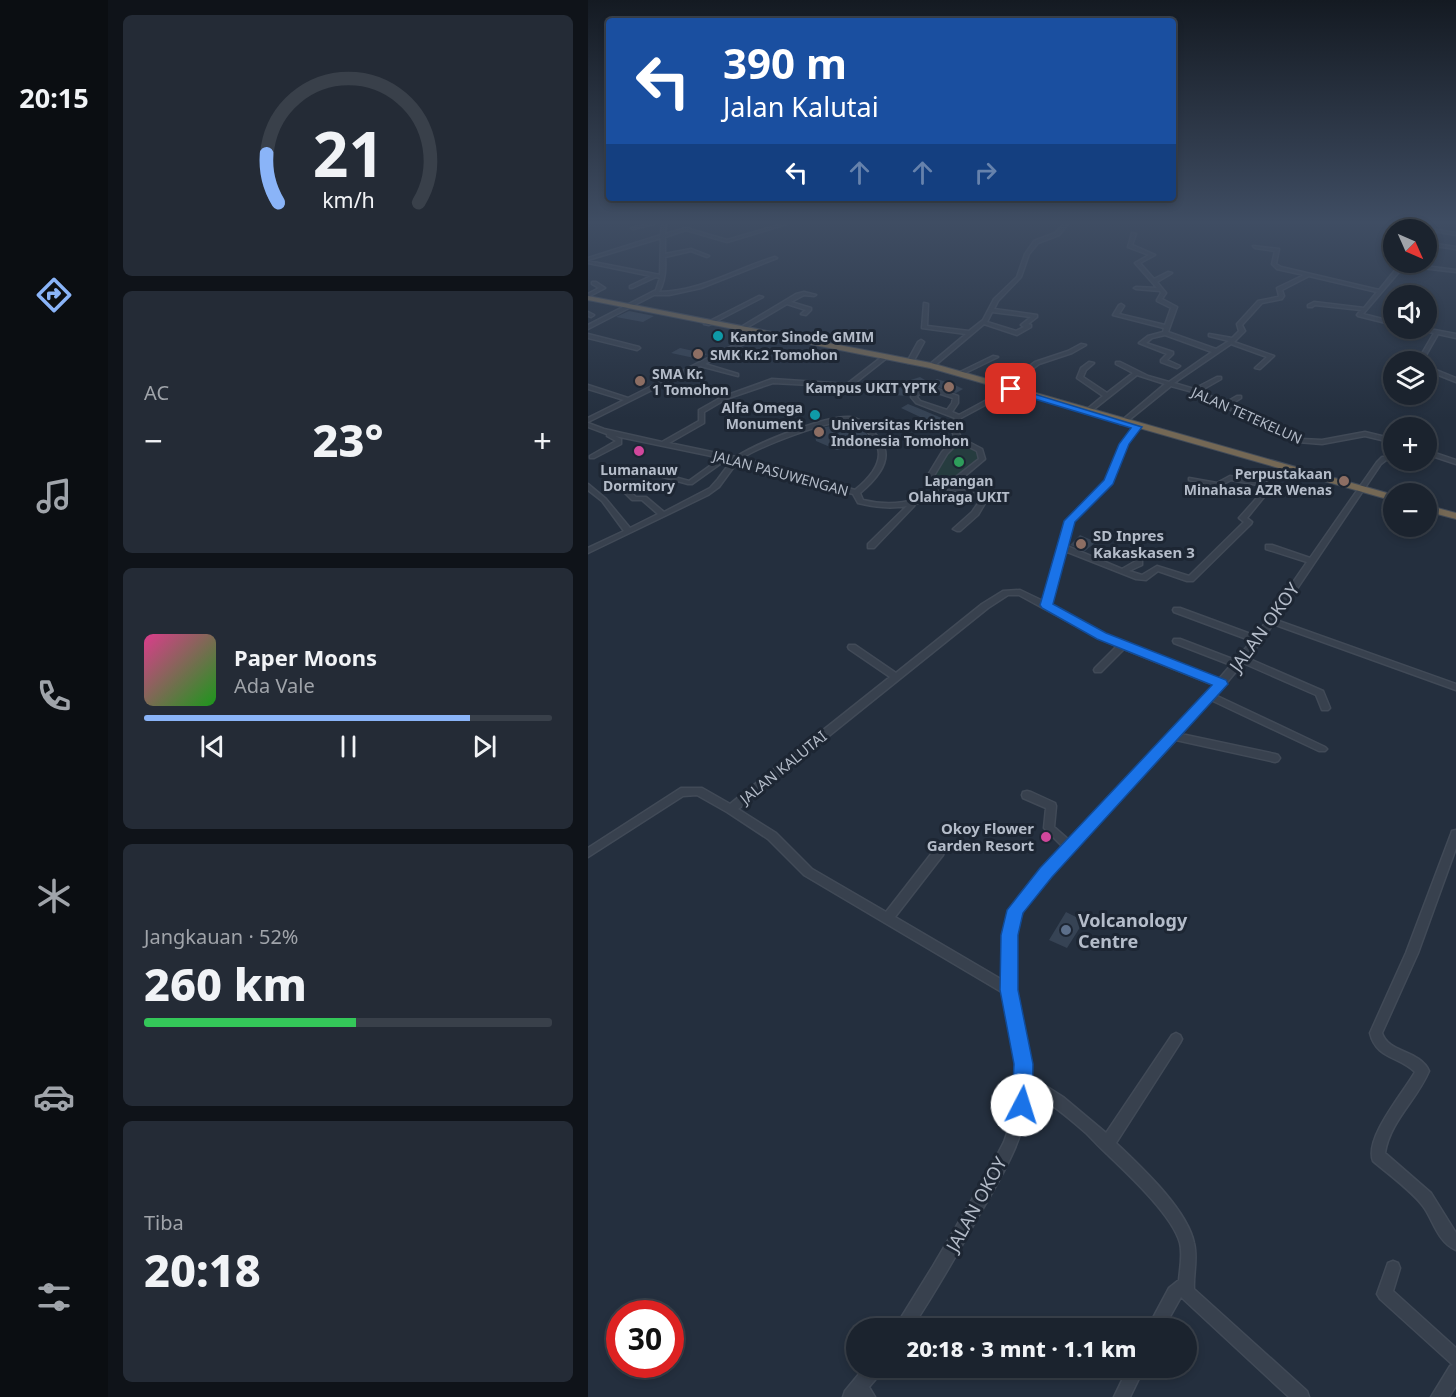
<!DOCTYPE html>
<html lang="id">
<meta charset="utf-8">
<style>
:root{--surface:#1b232e;--page:#242b36;--text:#f1f3f6;--muted:#a0a4aa;--line:#39404a;--accent:#8ab4f8}
body{margin:0;font-family:"Noto Sans",sans-serif;background:var(--page);color:var(--text);height:100vh;display:flex;flex-direction:column;font-size:22px;white-space:nowrap}
*{box-sizing:border-box;margin:0}
p{font-size:20px;color:var(--muted)}
.icon{flex:none;width:33px;height:33px;fill:none;stroke:currentColor;stroke-width:2;stroke-linecap:round;stroke-linejoin:round}
.map{position:relative;flex:1;overflow:hidden}
.panel{display:flex;flex-direction:column;gap:15px;padding:15px;background:#0f1319;width:480px}
.panel>*{flex:none}
.guide{position:absolute;left:18px;top:18px;width:570px;height:183px;border-radius:6px;box-shadow:0 3px 9px #0003,0 0 0 2px var(--line);background:#1a4fa0;color:#fff;overflow:hidden}
.needle{width:39px;rotate:135deg}
.controls{position:absolute;left:795px;top:219px;display:grid;gap:12px}
.controls a{display:grid;place-items:center;width:54px;height:54px;border-radius:50%;background:var(--surface);box-shadow:0 3px 9px #0003,0 0 0 2px var(--line);font-size:30px}
.speed{position:absolute;left:18px;top:1300px;display:flex;gap:12px;font-size:30px;font-weight:700;text-align:center}
.speed>*{display:grid;place-content:center;width:78px;height:78px;border-radius:50%;background:var(--surface);box-shadow:0 3px 9px #0003,0 0 0 2px var(--line);line-height:1}
.speed .limit{border:9px solid #d22;background:#fff;color:#111}
.pin{position:absolute;display:grid;place-items:center;width:51px;height:51px;color:#fff;margin:-26px;border-radius:12px;box-shadow:0 3px 9px #0006}
.me{position:absolute;width:66px;margin:-33px;rotate:5deg;stroke-linejoin:round;filter:drop-shadow(0 0 4px #0008)}
.turn{display:flex;align-items:center;gap:21px;height:126px;padding:0 18px;font-size:27px}
.turn .icon{width:78px;height:78px;stroke-width:2.5}
.turn b{display:block;font-size:42px;line-height:51px}
.lanes{display:flex;align-items:center;height:57px;padding:0 18px;background:#0003;justify-content:center;gap:30px;direction:ltr}
.lanes .off{opacity:.35}
.big{font-size:45px;font-weight:800;line-height:1.1}
.panel .widget{flex:1;display:flex;flex-direction:column;justify-content:center;gap:9px;min-width:0;padding:0 21px;border-radius:9px;background:var(--page)}
.panel .dial{align-items:center;gap:0}
.dial svg{height:156px;overflow:visible;fill:none;stroke:var(--line);stroke-width:7;stroke-linecap:round;text-anchor:middle}
.dial text{fill:var(--text);stroke:none}
.song{display:flex;align-items:center;gap:18px}
.cover{width:72px;height:72px;border-radius:9px;background:linear-gradient(135deg,hsl(330 70% 55%),hsl(120 70% 35%))}
.played{height:6px;border-radius:3px;background:linear-gradient(90deg,var(--accent) 80%,var(--line) 80%)}
.keys{display:flex;justify-content:space-around;direction:ltr}
.heat{display:flex;justify-content:space-between;align-items:center;font-size:33px;direction:ltr}
.charge{height:9px;border-radius:4px;background:linear-gradient(90deg,#34c759 52%,var(--line) 0)}
.trip{position:absolute;left:258px;top:1318px;width:351px;height:60px;border-radius:30px;background:var(--surface);box-shadow:0 3px 9px #0003,0 0 0 2px var(--line);font-weight:800;line-height:60px;text-align:center}
main{display:flex;flex:1;min-height:0}
.menu{display:flex;flex-direction:column;width:108px;justify-content:space-around;align-items:center;background:#0b0e12;color:var(--muted)}
.menu .icon{width:42px;height:42px}
.menu .current{color:var(--accent)}
.menu b{font-size:27px;color:var(--text)}
.map>svg:first-child{display:block}
.green{fill:#263c3f}
.building{fill:#364354}
.lines{fill:none;stroke-linecap:round;stroke-linejoin:round}
.minor-casing{stroke:#414a57;stroke-width:3}
.highway-casing{stroke:#434c59;stroke-width:2}
.minor{fill:#38414e;fill-rule:evenodd}
.highway{fill:#746855;fill-rule:evenodd}
.route{fill:#1a73e8;stroke:#114b97;stroke-width:1.5}
.culture-dot{fill:#0f9aa8;stroke:#1d2633;stroke-width:2}
.education-dot{fill:#8d6e63;stroke:#1d2633;stroke-width:2}
.hotel-dot{fill:#d1479c;stroke:#1d2633;stroke-width:2}
.leisure-dot{fill:#2e9e5b;stroke:#1d2633;stroke-width:2}
.service-dot{fill:#5c6f8a;stroke:#1d2633;stroke-width:2}
.labels{text-anchor:middle;dominant-baseline:central;stroke-width:6;stroke-linejoin:round;paint-order:stroke}
.far-poi-label{font-size:14px;font-weight:bold;fill:#b4bcc9;stroke:#1d2633;text-anchor:start}
.far-street-label{font-size:14px;fill:#b4bcc9;stroke:#1d2633}
.poi-label{font-size:15px;font-weight:bold;fill:#b4bcc9;stroke:#1d2633;text-anchor:start}
.street-label{font-size:15px;fill:#b4bcc9;stroke:#1d2633}
.near-street-label{font-size:18px;fill:#b4bcc9;stroke:#1d2633}
.near-poi-label{font-size:18px;font-weight:bold;fill:#b4bcc9;stroke:#1d2633;text-anchor:start}
</style>
<main>
<nav class="menu">
<b>20:15</b>
<svg class="icon current" aria-label="directions" viewBox="0 0 24 24"><path d="M12 3l9 9-9 9-9-9zM9 14v-3h6M13 9l2 2-2 2"/></svg>
<svg class="icon" aria-label="music" viewBox="0 0 24 24"><path d="M9 18V5l10-2v13"/><circle cx="6" cy="18" r="3"/><circle cx="16" cy="16" r="3"/></svg>
<svg class="icon" aria-label="phone" viewBox="0 0 24 24"><path d="M5 4h4l2 5-3 2q2 4 5 5l2-3 5 2v4C11 20 4 13 5 4z"/></svg>
<svg class="icon" aria-label="climate" viewBox="0 0 24 24"><path d="M12 3v18M4 7l16 10M4 17L20 7"/></svg>
<svg class="icon" aria-label="car" viewBox="0 0 24 24"><path d="M5 17H2v-5l4-1 3-4h7l3 4 3 1v5h-3M9 17h6M6 11h13"/><circle cx="7" cy="17" r="2"/><circle cx="17" cy="17" r="2"/></svg>
<svg class="icon" aria-label="filters" viewBox="0 0 24 24"><path d="M4 7h16M4 17h16"/><circle cx="9" cy="7" r="2"/><circle cx="15" cy="17" r="2"/></svg>
</nav>
<section class="panel">
<div class="widget dial"><svg viewBox="0 0 100 80">
<path d="M14 69A42 42 0 1 1 86 69"/>
<path d="M14 69A42 42 0 0 1 8 44" stroke="#8ab4f8"/>
<text x="50" y="56" font-size="32" font-weight="700">21</text>
<text x="50" y="72" font-size="11">km/h</text>
</svg></div>
<div class="widget"><p>AC</p>
<div class="heat"><a>−</a><b class="big">23°</b><a>+</a></div>
</div>
<div class="widget">
<div class="song"><i class="cover"></i><div><b>Paper Moons</b><p>Ada Vale</p></div></div>
<div class="played"></div>
<div class="keys"><svg class="icon" aria-label="previous" viewBox="0 0 24 24"><path d="M18 5L8 12l10 7zM5 5v14"/></svg><svg class="icon" aria-label="pause" viewBox="0 0 24 24"><path d="M8 5v14M16 5v14"/></svg><svg class="icon" aria-label="next" viewBox="0 0 24 24"><path d="M6 5l10 7-10 7zM19 5v14"/></svg></div>
</div>
<div class="widget"><p>Jangkauan · 52%</p><b class="big">260 km</b><div class="charge"></div></div>
<div class="widget"><p>Tiba</p><b class="big">20:18</b></div>
</section>
<div class="map">
<svg width="868" height="1397" viewBox="0 0 868 1397">
<rect width="100%" height="100%" fill="#242f3e"/>
<path class="green" d="M370 439 389 448 395 456 359 486 343 482 345 471Z"/>
<path class="building" d="M41 311 66 316 55 322 28 317Z
M92 348 119 354 111 359 83 353Z
M332 377 342 383 321 390 318 396 307 395 310 384Z
M349 379 367 385 375 389 368 393 341 384Z
M320 404 330 408 356 419 347 424 313 408Z
M261 423 273 428 280 427 282 428 277 431 282 440 249 450 228 441 227 435 234 434 233 430 237 427Z
M492 535 508 542 497 551 482 545Z
M478 912 496 921 479 948 461 940Z"/>
<g class="lines">
<defs>
<path id="minor" d="M60 224H66L45 229 43 228Z
M74 224H78L77 234 98 228 139 240 194 224H199L139 242 98 230 77 237V254L103 249 121 256 119 257 103 251 77 257C78 269 77 282 71 292 112 292 149 268 187 257L189 258 113 288 81 295H66L0 329V325L68 290 72 278 68 277 44 288H42V286L63 276 0 263V261L72 275 73 238 0 260V258L73 235Z
M476 224H480L471 235 450 243 441 254 433 277 410 301 406 309 449 315V317L440 324 443 325V327L429 335 396 324 345 367H341V365L378 334 334 328 336 303 340 304 339 326 381 331 395 320 406 299 429 277 437 254 446 241 467 233ZM404 312 443 317 433 325 436 327 428 331 399 322Z
M806 224H813L868 233V235Z
M544 233 548 234 544 245 567 255 552 263 566 279 580 272 584 273 569 282 578 293 574 299 589 307 580 332 628 349 641 341 621 336V334L644 338 651 331 649 324 670 301 690 297 691 296 689 288 716 275 689 269 684 264 687 251 667 248 665 246 691 249 688 264 693 267 791 290 813 263 868 270V272L816 266 775 314 806 322V325L770 316 769 315 773 310 727 305 724 307H720V305L726 302 776 308 789 292 721 276 694 290 696 296 694 299 674 303 654 325 657 331 646 342 686 356 672 369 667 368 679 357 643 344 586 383 606 389 629 377H633V379L612 391 637 403 649 396H653V398L642 405 713 439 734 440 777 432 806 439V443L777 436 734 444 710 442 605 392 583 386 536 424H532V422L577 384 549 375 501 413H497V411L515 396 489 378 493 368 501 362 506 363 498 370 495 377 519 393 545 373 528 364V362H532L560 376 581 382 624 352 577 335 564 338 558 343 585 352V354L579 360 592 366 589 368 573 362V360L579 354 551 343 560 336 575 332 576 328 525 315 531 305 533 304 536 306 531 314 577 325 583 308 569 301V300L573 293 572 291 548 289 546 288 548 287 569 288 547 263 561 255 540 247Z
M848 244 868 247V249L846 246Z
M4 282H8L17 288 0 297V294L11 288 4 284Z
M216 292 228 295 226 296 216 295 203 302 223 308V310L218 315 213 314 218 310 199 304 153 331 148 330 208 294Z
M171 296 175 297 121 325 116 324Z
M0 312 6 315 3 317 0 316Z
M823 328H836L868 334V338L850 334 834 362H829L846 333Z
M172 332 177 333 117 364 150 374V376L112 366 0 422V418L36 400 0 389V385L40 398Z
M0 334 51 347 52 348 49 350 0 338Z
M333 340 336 342 325 362 320 363 319 362 330 342Z
M493 344 498 345 484 353 451 364 419 388 414 387 447 362 480 351Z
M295 356 300 357 262 387 185 383 138 399 116 412V423L81 443 148 457C169 443 238 415 262 417 269 418 274 421 279 425L274 426C270 424 266 421 261 421 239 420 173 446 154 458L267 490C278 481 295 465 290 448 288 442 283 436 279 431L284 430C288 435 293 440 296 447 303 464 284 483 272 493L275 500C303 507 329 503 354 487L337 480 354 452 367 439 362 425 367 418 328 403 323 397 325 393 341 386 370 396V403L364 412 371 415 421 388H425V390L373 418 368 425 373 438 394 449 397 459 365 486 400 498 390 515 372 531H369L365 529 384 512 393 499 360 489 340 500 327 504 326 506 286 548H280V544L319 506C301 509 287 507 270 503L265 494 150 461 131 487 120 495 0 553V548L36 531 14 501 0 490V484L18 499 42 528 70 514 54 500H44L31 487V485H35L48 497H58L76 512 122 488 130 479 144 460 139 459 104 484H100L54 471 57 469 101 481 133 458 27 436 33 439V444L6 458H2V456L28 441 19 436V434L0 427V423L16 429 74 442 111 421V410L134 397 184 379 259 384ZM341 390 365 398 364 403 359 410 332 401 329 397 330 395ZM371 442 389 451 391 459 359 484 344 479 359 454Z
M405 356 410 357 373 375 368 374Z
M838 366 868 378V382L838 370Z
M549 425 552 427 539 444 523 483 485 522 479 546 534 569 548 561H554V565L541 571 554 575 569 566 601 576 656 522 651 518 675 491V486L643 480 630 487 601 480V478L629 483 642 476 678 483 696 466H700L701 467 682 486 680 492 659 518 664 522 663 524 605 581H599L570 571 558 580 548 579 477 551 462 605 516 634 630 680 643 665 586 643 585 641 586 639H592L647 660 664 641 586 612 585 610 586 608H592L668 636 719 562 678 549V545H684L722 558 789 462 794 457H806V460H808H798L793 464 688 620 868 684V690L685 624 673 642 659 658 735 691 742 708 740 710H734L728 695 655 663 636 686 627 695 737 747 739 749 737 751H731L623 700 593 734 687 754 690 755 692 758 690 761 687 762 588 740 447 892C442 900 436 908 433 916 415 963 438 1028 442 1076L475 1097 518 1133 584 1035 588 1033 592 1035 594 1039 592 1043 528 1143C553 1167 599 1209 606 1243 610 1259 605 1274 606 1289L719 1391 721 1397H701L593 1297 575 1329H559L581 1288 591 1280C592 1268 595 1255 592 1243 585 1216 540 1174 519 1154 512 1148 506 1141 499 1134 481 1118 463 1103 442 1091 438 1139 411 1181 387 1222 367 1258 346 1294 323 1329H306L345 1266 402 1169 416 1142 424 1119 427 1105 430 1078 427 1050 417 994 216 875 180 839 139 812 109 795 95 796 0 857V848L93 788H114L142 804 302 677 261 649 260 647 261 645H267L308 673 394 604 415 591 432 590 455 601 478 521 518 481 533 444 547 426ZM420 595H431L510 638 529 646 507 668 506 670 507 672H513L536 649 626 685 562 757 482 841 466 827 468 806 467 803 443 792 439 791 435 792 434 795 435 798 458 808 456 828 476 848C464 860 451 872 440 885 418 912 412 947 416 981L307 917 355 855 356 852 355 849 351 848 347 849 298 912 224 869 188 833 150 809 400 608Z
M838 450 868 460V464L838 454Z
M868 830V848L830 953 794 1033C800 1053 832 1050 841 1071 829 1100 802 1121 797 1153L843 1193 868 1233V1250C851 1243 846 1223 837 1209 828 1194 800 1174 785 1161 776 1138 816 1092 827 1072 811 1056 788 1059 782 1033L818 953 863 834 864 831Z
M805 1261 810 1263 812 1268 805 1291 868 1348V1386L861 1397H843L862 1366 865 1365 792 1299 789 1294 800 1263Z
M276 1368H294L292 1374 281 1387 287 1397H255L257 1391Z
M540 1368H556L542 1397H526Z"/>
<path id="highway" d="M0 296 343 363 806 495V501L342 368 0 300Z
M838 505 868 513V519L838 511Z"/>
</defs>
<use href="#minor" class="minor-casing"/>
<use href="#highway" class="highway-casing"/>
<use href="#minor" class="minor"/>
<use href="#highway" class="highway"/>
</g>
<linearGradient id="sky" x2="0" y2="1"><stop stop-color="#141a22"/><stop offset="0.53" stop-color="#3f4d63"/><stop offset="1" stop-color="#3f4d63" stop-opacity="0"/></linearGradient>
<rect width="868" height="419" fill="url(#sky)"/>
<path class="route" d="M423 387 554 427 541 444 525 484 487 522 465 604 518 633 638 680 640 684 464 877 435 913 430 935V990L445 1064 444 1105 441 1112 434 1115 427 1112 424 1105 426 1064 412 990 413 935 419 910 452 868 624 685 509 639 454 608 452 605 476 521 516 480 531 444 543 428 420 391 419 389Z"/>
<g class="culture-dot">
<circle cx="130" cy="336" r="6"/>
<circle cx="227" cy="415" r="6"/>
</g>
<g class="education-dot">
<circle cx="110" cy="354" r="6"/>
<circle cx="52" cy="381" r="6"/>
<circle cx="361" cy="387" r="6"/>
<circle cx="231" cy="432" r="6"/>
<circle cx="756" cy="481" r="6"/>
<circle cx="493" cy="544" r="6"/>
</g>
<g class="hotel-dot">
<circle cx="51" cy="451" r="6"/>
<circle cx="458" cy="837" r="6"/>
</g>
<circle class="leisure-dot" cx="371" cy="462" r="6"/>
<circle class="service-dot" cx="478" cy="930" r="6"/>
<g class="labels">
<g class="far-poi-label">
<text x="142" y="336">Kantor Sinode GMIM</text>
<text x="122" y="354">SMK Kr.2 Tomohon</text>
<text x="64" y="373">SMA Kr.<tspan x="64" dy="16">1 Tomohon</tspan></text>
<text x="349" y="387" text-anchor="end">Kampus UKIT YPTK</text>
<text x="215" y="407" text-anchor="end">Alfa Omega<tspan x="215" dy="16">Monument</tspan></text>
<text x="243" y="424">Universitas Kristen<tspan x="243" dy="16">Indonesia Tomohon</tspan></text>
<text x="51" y="469" text-anchor="middle">Lumanauw<tspan x="51" dy="16">Dormitory</tspan></text>
<text x="744" y="473" text-anchor="end">Perpustakaan<tspan x="744" dy="16">Minahasa AZR Wenas</tspan></text>
<text x="371" y="480" text-anchor="middle">Lapangan<tspan x="371" dy="16">Olahraga UKIT</tspan></text>
</g>
<g class="far-street-label">
<text transform="translate(659 415) rotate(24)">JALAN TETEKELUN</text>
<text transform="translate(193 473) rotate(15)">JALAN PASUWENGAN</text>
</g>
<g class="poi-label">
<text x="505" y="535">SD Inpres<tspan x="505" dy="17">Kakaskasen 3</tspan></text>
<text x="446" y="828" text-anchor="end">Okoy Flower<tspan x="446" dy="17">Garden Resort</tspan></text>
</g>
<g class="street-label">
<text transform="translate(195 767) rotate(-39)">JALAN KALUTAI</text>
</g>
<g class="near-street-label">
<text transform="translate(676 627) rotate(-54)">JALAN OKOY</text>
<text transform="translate(388 1204) rotate(-61)">JALAN OKOY</text>
</g>
<g class="near-poi-label">
<text x="490" y="920">Volcanology<tspan x="490" dy="21">Centre</tspan></text>
</g>
</g>
</svg>
<div class="controls">
<a><svg class="needle" viewBox="-14 -14 28 28"><path d="M0-13l5 13h-10z" fill="#e53935"/><path d="M0 13l5-13h-10z" fill="#a0a4aa"/></svg></a>
<a><svg class="icon" aria-label="sound" viewBox="0 0 24 24"><path d="M4 9h4l5-4v14l-5-4H4zM17 9q2 3 0 6"/></svg></a>
<a><svg class="icon" aria-label="layers" viewBox="0 0 24 24"><path d="M12 4l9 5-9 5-9-5zM3 14l9 5 9-5"/></svg></a>
<a>+</a>
<a>−</a>
</div>
<div class="speed"><div class="limit">30</div></div>
<div class="pin" style="left:423px;top:389px;background:#d93025"><svg class="icon" aria-label="arrive" viewBox="0 0 24 24"><path d="M6 21V4h12l-3 4 3 4H6"/></svg></div>
<svg class="me" style="left:434px;top:1105px" viewBox="-20 -20 40 40"><circle r="19" fill="#fff"/><path d="M0-13L10 11 0 6-10 11z" fill="#1a73e8"/></svg>
<div class="trip">20:18 · 3 mnt · 1.1 km</div>
<div class="guide">
<div class="turn"><svg class="icon" aria-label="left" viewBox="0 0 24 24"><path d="M17 20v-9H6M10 6l-5 5 5 5"/></svg><div><b>390 m</b>Jalan Kalutai</div></div>
<div class="lanes"><svg class="icon" aria-label="left" viewBox="0 0 24 24"><path d="M17 20v-9H6M10 6l-5 5 5 5"/></svg><svg class="icon off" aria-label="ahead" viewBox="0 0 24 24"><path d="M12 20V5M6 11l6-6 6 6"/></svg><svg class="icon off" aria-label="ahead" viewBox="0 0 24 24"><path d="M12 20V5M6 11l6-6 6 6"/></svg><svg class="icon off" aria-label="right" viewBox="0 0 24 24"><path d="M7 20v-9h11M14 6l5 5-5 5"/></svg></div>
</div>
</div>
</main>
